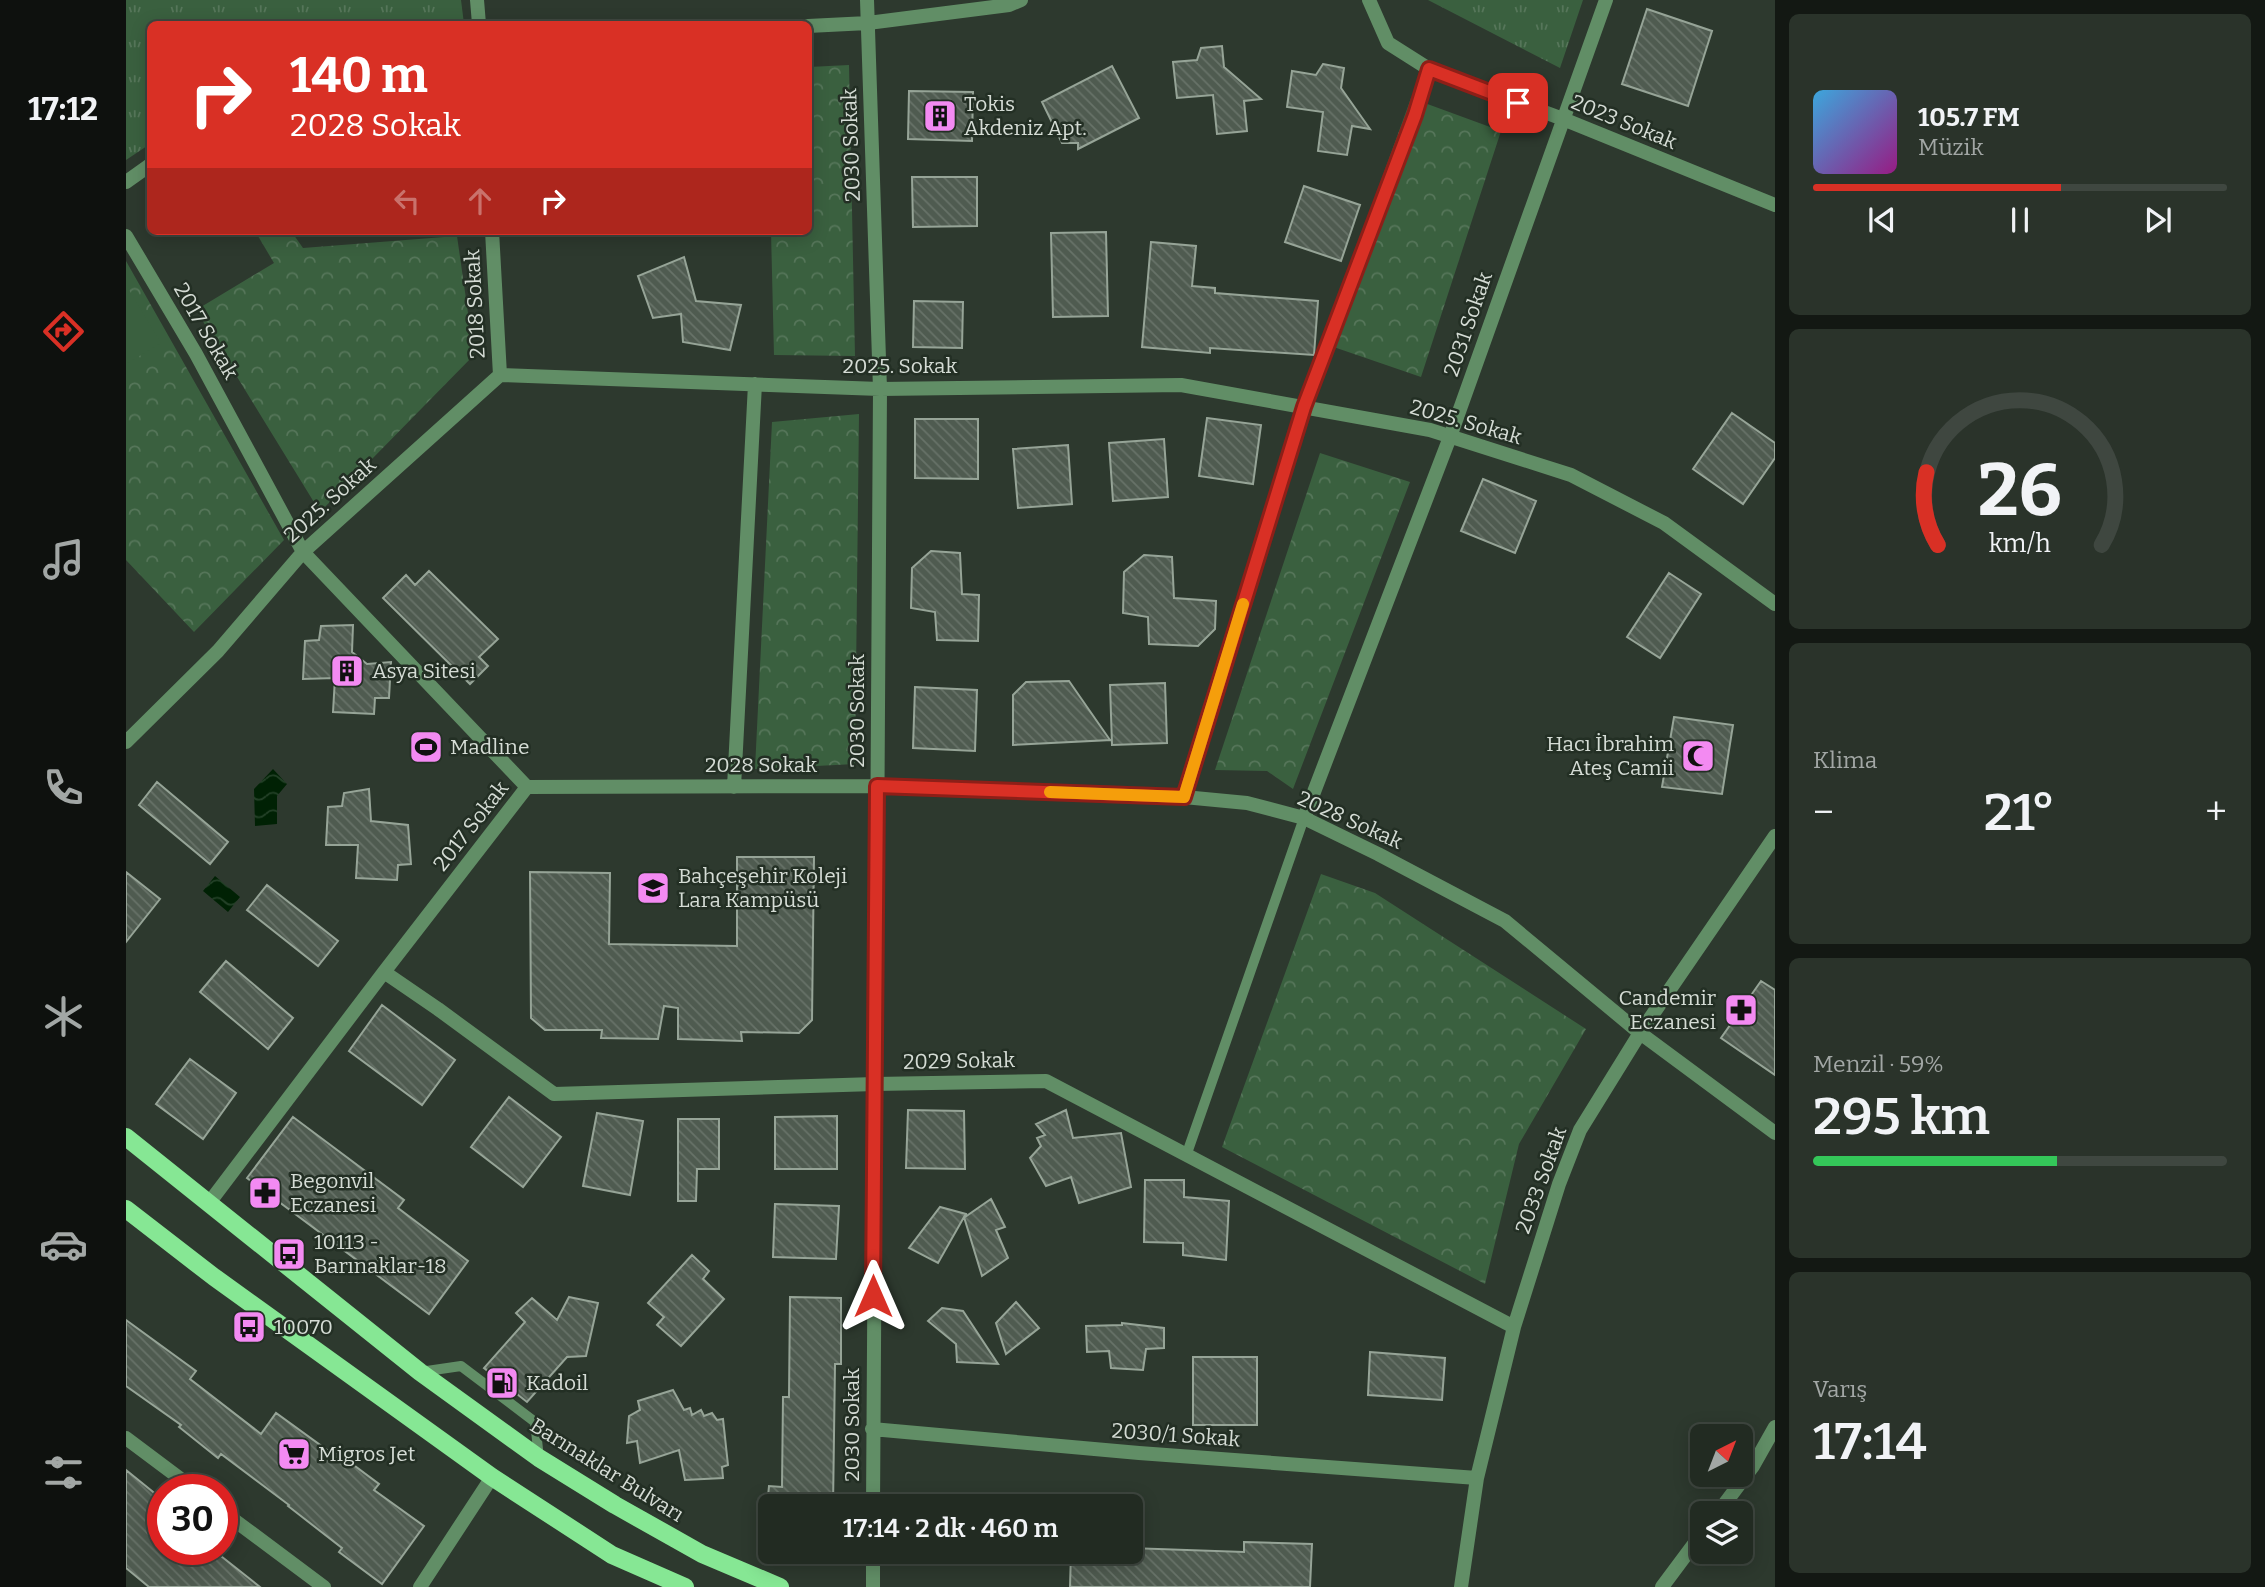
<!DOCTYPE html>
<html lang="tr">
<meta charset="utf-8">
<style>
:root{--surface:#222b22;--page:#2a332a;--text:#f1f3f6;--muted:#a2a7a5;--line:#3f4740;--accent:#d93025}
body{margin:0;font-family:Bitter,serif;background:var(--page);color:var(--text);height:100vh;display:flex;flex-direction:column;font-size:26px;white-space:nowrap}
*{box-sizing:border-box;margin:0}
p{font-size:23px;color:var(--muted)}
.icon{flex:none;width:38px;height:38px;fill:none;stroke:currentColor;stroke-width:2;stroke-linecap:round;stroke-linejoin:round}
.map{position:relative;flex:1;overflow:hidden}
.side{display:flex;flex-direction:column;gap:14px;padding:14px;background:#131813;width:490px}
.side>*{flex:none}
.hud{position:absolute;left:21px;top:21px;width:665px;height:214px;border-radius:10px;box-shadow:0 4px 18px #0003,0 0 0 2px var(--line);background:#d93025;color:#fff;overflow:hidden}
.needle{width:46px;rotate:42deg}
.tools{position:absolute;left:1564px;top:1424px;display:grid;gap:14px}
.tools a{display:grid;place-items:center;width:63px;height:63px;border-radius:10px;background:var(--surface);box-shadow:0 4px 18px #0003,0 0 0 2px var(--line);font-size:35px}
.speed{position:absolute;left:21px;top:1474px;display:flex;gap:14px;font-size:35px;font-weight:700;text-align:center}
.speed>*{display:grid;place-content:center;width:91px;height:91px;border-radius:50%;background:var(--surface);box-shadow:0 4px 18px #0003,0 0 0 2px var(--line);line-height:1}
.speed .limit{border:10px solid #d22;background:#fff;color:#111}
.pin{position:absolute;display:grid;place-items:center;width:60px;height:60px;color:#fff;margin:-30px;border-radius:14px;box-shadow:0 4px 10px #0006}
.me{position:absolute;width:77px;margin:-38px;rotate:0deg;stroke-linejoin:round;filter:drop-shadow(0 0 5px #0008)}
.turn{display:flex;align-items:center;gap:24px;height:147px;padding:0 28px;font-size:32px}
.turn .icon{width:91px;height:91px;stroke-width:2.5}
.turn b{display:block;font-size:49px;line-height:60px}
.lanes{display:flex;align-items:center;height:66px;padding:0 28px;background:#0003;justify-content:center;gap:35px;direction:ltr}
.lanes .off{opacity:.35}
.big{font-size:52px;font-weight:600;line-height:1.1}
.side .widget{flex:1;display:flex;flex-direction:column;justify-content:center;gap:10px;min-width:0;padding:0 24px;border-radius:10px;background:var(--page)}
.side .dial{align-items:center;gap:0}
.dial svg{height:182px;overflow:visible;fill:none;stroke:var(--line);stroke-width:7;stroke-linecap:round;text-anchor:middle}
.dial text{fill:var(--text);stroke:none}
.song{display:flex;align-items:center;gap:21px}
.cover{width:84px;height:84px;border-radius:10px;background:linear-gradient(135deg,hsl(200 70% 55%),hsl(310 70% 35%))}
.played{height:7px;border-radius:4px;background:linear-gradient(90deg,var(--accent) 60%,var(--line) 60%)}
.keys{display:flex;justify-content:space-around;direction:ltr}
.heat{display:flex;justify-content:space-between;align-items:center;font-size:38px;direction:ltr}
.charge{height:10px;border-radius:5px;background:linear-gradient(90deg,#34c759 59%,var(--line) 0)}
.trip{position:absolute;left:632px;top:1494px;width:385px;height:70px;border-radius:10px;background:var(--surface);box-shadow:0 4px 18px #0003,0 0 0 2px var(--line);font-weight:600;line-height:70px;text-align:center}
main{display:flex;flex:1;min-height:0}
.tabs{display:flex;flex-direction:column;width:126px;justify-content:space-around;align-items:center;background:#0e110e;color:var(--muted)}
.tabs .icon{width:49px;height:49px}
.tabs .active{color:var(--accent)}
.tabs b{font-size:32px;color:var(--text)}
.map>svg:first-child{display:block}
.grass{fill:url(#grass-tufts)}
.park{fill:url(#park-crowns)}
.pitch{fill:#3a603f}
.water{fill:url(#water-waves)}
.building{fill:url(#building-back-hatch);stroke:#96a497;stroke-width:2}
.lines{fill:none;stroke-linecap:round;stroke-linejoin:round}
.lane{stroke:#618e66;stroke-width:10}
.street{stroke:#618e66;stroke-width:14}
.primary{stroke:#86e794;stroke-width:18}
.route-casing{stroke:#8d1f18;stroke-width:18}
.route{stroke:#d93025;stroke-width:12}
.slow{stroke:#f59e0b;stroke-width:12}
.labels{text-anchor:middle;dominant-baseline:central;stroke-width:5;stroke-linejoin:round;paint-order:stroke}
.poi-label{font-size:21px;fill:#d5dcd5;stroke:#232f24;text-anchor:start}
.street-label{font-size:21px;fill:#d5dcd5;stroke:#232f24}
</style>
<main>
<nav class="tabs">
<b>17:12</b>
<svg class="icon active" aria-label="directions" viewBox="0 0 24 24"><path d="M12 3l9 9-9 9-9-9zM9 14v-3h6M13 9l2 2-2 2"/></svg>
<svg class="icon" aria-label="music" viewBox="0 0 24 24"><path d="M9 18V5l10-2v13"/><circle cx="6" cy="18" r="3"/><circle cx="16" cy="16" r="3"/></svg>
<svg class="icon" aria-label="phone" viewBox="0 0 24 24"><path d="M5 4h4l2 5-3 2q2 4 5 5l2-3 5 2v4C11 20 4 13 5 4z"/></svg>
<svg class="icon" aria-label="climate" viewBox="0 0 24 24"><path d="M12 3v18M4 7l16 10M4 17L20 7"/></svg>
<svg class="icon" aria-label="car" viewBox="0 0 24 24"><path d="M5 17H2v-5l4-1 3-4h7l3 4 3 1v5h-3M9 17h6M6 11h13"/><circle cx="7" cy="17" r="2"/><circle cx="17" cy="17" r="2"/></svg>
<svg class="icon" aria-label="filters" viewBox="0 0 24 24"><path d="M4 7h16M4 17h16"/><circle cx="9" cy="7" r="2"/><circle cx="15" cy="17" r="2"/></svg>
</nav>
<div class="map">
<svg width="1649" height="1587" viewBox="0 0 1649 1587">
<defs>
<pattern id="grass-tufts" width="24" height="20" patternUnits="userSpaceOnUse" patternTransform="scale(1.75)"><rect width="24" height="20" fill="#3a603f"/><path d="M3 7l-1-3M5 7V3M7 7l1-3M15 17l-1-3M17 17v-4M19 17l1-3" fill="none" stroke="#56765a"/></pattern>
<pattern id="park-crowns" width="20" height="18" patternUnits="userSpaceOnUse" patternTransform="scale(1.75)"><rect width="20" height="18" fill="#3a603f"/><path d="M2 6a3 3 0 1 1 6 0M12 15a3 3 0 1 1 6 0" fill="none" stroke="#56765a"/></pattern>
<pattern id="water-waves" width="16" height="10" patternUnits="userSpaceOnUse" patternTransform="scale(1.75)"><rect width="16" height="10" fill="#002104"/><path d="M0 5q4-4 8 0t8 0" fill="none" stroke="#244128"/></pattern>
<pattern id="building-back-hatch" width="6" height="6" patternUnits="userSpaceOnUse" patternTransform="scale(1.75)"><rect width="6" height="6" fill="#4f5b50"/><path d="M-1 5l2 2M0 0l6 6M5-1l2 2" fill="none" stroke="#677268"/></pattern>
</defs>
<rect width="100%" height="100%" fill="#2d392e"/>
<path class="grass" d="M0 0H335L338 24H24V144L0 160Z
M1302 0H1457L1434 68Z"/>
<path class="park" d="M723 65 729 356 648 355 645 231H682L683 67Z
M1285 98 1375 131 1295 377 1196 343Z
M129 231H165L177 248 331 236 348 355 194 512 70 310 148 263Z
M0 261 158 540 68 632 0 560Z
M733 414 729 764 629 769 646 422Z
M1194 453 1284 482 1167 789 1141 771 1089 770Z
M1195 874 1249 893 1460 1029 1393 1144 1359 1284 1096 1147Z"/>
<path class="pitch" d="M0 285 35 343 0 364Z"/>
<path class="water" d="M147 769 161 784 151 796V824L129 826 128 789Z
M89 876 114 897 102 912 77 891Z"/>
<path class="building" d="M1521 9 1586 31 1562 106 1496 84Z
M1096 46 1098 67 1135 99 1118 101 1121 131 1091 134 1087 95 1051 98 1047 62 1071 60 1075 48Z
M1197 64 1218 68 1215 88 1244 129 1226 126 1221 155 1192 151 1197 112 1161 107 1166 71 1190 75Z
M986 66 1013 118 952 149V143H936L916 102Z
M783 91 847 92 846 141 782 139Z
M786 177H851V226L787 227Z
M1178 186 1234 205 1215 261 1159 242Z
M980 232 982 316 927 317 925 233Z
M1025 242 1070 246 1066 286 1089 288V293L1192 301 1188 355 1084 348V353L1016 347Z
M558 257 570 301 615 305 604 350 557 342 555 314 527 318 512 276Z
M788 301 837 302 836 348 787 347Z
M1606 413 1649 443V458L1617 504 1567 469Z
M1081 418 1135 425 1127 484 1073 476Z
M789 419H852V479L789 478Z
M1038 439 1042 497 987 501 983 443Z
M942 445 946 504 892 508 887 449Z
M1357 479 1410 501 1389 553 1335 531Z
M805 551 834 553 836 594 853 595 852 641 811 640 809 612 785 608 786 568Z
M1018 555 1046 557 1048 598 1090 601 1089 629 1072 646 1023 644 1022 617 997 613 998 572Z
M303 571 372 639 353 657 362 666 344 684 257 598 280 575 289 585Z
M1543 573 1575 594 1534 658 1501 637Z
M227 625 226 652 241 664 265 662 263 698H249L248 714 207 712 209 678 177 679 179 641 193 640 195 626Z
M943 681 984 740 887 745V695L900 682Z
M1039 683 1041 743 986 745 984 685Z
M789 687 851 690 849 751 787 748Z
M1548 717 1607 725 1596 794 1536 787Z
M31 782 102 842 84 864 13 805Z
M243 789 245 821 282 825 285 864 272 865 271 880 230 878 232 845H200L202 807 216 806 218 793Z
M611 857H688L686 1020 673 1033 615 1032 616 1041 552 1039V1008L538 1006 532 1039 475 1038 476 1030H419L405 1018 404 872 484 873 483 944 611 946Z
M0 872 34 899 0 942Z
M141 885 212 941 192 966 121 910Z
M100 961 167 1018 142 1049 74 992Z
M1635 981 1649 990V1075L1595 1038Z
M256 1005 329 1060 296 1105 223 1051Z
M64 1059 110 1093 77 1139 30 1104Z
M383 1097 435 1137 397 1187 345 1147Z
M782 1110 838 1111 839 1169 780 1168Z
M940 1110 947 1138 995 1133 1005 1187 953 1203 945 1177 920 1186 904 1158 915 1146 911 1138 919 1135 910 1124Z
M471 1113 517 1121 504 1195 457 1186Z
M711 1116V1169H649V1117Z
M167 1117 278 1200 272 1208 342 1261 303 1314 121 1178Z
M552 1119H593V1169H571L570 1201H552Z
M1019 1180H1058V1197L1103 1201 1100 1260 1057 1255V1243L1018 1242Z
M865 1199 879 1227 870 1230 882 1258 856 1276 838 1217 812 1263 783 1248 814 1207 840 1214 839 1217Z
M649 1204 713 1206 710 1259 647 1257Z
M566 1255 583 1271 577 1279 598 1299 555 1346 531 1325 538 1317 522 1303Z
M443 1297 472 1303 460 1356 441 1357 401 1402 358 1368 399 1322 390 1313 406 1298 431 1320Z
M664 1297 715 1298V1364H709L707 1507H641L643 1486 656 1487 657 1397H663Z
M890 1302 913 1328 880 1354 870 1323Z
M816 1308 837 1311 872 1364 831 1362 830 1344 802 1321Z
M0 1320 70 1371 64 1379 135 1434 150 1413 204 1452 206 1449 253 1484 248 1490 298 1526 256 1584 213 1552 216 1548 162 1506 163 1505 95 1454 92 1458 53 1427 55 1425 0 1386Z
M996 1323 1038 1328V1348L1020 1349 1017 1370 985 1368 983 1351 961 1352 960 1326 996 1325Z
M1244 1352 1319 1358 1316 1400 1242 1395Z
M1067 1357H1131V1425H1067Z
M547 1390 558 1410 564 1408 566 1415 575 1410 578 1416 586 1413 591 1420 597 1419 602 1465 596 1467 597 1478 559 1480 553 1450 514 1463 511 1441 501 1443 503 1416 514 1410 512 1401Z
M0 1470 37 1500V1549H86L134 1587H23L0 1568Z
M1118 1542 1186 1544 1184 1587H944L945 1552H1004V1548L1118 1552Z"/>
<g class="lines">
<path class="lane" d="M1060 1156 1178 818
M294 1372 335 1366 409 1422 413 1458"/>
<path class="street" d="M351 0 353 24
M741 0 754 389 747 1507
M1243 0 1262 43 1303 69 1437 119 1649 205
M682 26 742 23 883 5 895 0
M0 182 24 165
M366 231 374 375
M0 236 70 354 177 552 401 787 258 972 83 1203
M0 742 92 651 177 552 374 375 754 389 1055 385 1304 430 1445 475 1538 523 1649 604
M401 787 751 786 1058 797 1121 803 1178 818 1252 854 1379 921 1514 1033 1649 1133
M608 787 629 384
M1058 797 1178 407 1289 115 1303 69
M1178 818 1324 437 1480 0
M258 972 312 1009 428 1094 749 1084 920 1081 1388 1327
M746 1429 1013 1453 1351 1478
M0 1438 68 1489
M96 1511 198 1587
M1591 1514 1627 1466 1649 1427
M747 1552V1587
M294 1587 366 1477
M1335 1587 1351 1478 1388 1327 1433 1184 1454 1130 1514 1033 1649 836
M1536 1587 1577 1532"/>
<path class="primary" d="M0 1137 294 1372 413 1458 489 1505 576 1554 654 1587
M0 1209 88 1277 366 1477 486 1555 559 1587"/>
</g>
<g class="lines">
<defs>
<path id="route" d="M747 1296 751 786 1058 797 1178 407 1289 115 1303 69 1392 103"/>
</defs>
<use href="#route" class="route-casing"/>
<use href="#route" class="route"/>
<path class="slow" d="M924 792 1058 797 1117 604"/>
</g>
<defs>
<symbol id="building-square" viewBox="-11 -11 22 22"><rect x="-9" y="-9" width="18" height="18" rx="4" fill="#f38af2" stroke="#232f24"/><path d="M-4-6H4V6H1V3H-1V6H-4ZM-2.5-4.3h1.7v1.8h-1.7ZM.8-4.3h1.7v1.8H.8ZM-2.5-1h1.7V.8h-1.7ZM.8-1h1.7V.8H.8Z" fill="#111"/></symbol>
<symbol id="stadium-square" viewBox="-11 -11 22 22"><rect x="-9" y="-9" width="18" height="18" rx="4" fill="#f38af2" stroke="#232f24"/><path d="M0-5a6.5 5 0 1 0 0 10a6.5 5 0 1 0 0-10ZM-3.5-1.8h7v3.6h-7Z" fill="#111"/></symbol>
<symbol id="mosque-square" viewBox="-11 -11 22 22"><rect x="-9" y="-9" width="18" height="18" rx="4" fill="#f38af2" stroke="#232f24"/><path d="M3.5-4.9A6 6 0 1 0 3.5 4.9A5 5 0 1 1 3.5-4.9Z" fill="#111"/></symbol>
<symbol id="school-square" viewBox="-11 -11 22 22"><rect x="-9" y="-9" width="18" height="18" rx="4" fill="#f38af2" stroke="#232f24"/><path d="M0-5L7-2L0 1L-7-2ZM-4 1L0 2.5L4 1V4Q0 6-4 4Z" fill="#111"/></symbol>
<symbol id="pharmacy-square" viewBox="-11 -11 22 22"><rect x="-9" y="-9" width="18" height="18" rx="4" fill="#f38af2" stroke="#232f24"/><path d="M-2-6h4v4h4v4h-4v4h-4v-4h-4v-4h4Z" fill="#111"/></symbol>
<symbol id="bus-square" viewBox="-11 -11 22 22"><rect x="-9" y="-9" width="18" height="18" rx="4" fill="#f38af2" stroke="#232f24"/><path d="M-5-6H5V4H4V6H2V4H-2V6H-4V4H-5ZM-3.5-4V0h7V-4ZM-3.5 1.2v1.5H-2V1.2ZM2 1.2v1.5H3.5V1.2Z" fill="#111"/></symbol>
<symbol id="fuel-square" viewBox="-11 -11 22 22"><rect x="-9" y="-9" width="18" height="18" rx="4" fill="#f38af2" stroke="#232f24"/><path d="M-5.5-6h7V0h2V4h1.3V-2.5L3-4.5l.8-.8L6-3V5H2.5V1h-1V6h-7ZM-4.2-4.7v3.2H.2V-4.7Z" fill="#111"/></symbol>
<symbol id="supermarket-square" viewBox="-11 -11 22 22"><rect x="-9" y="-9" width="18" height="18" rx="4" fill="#f38af2" stroke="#232f24"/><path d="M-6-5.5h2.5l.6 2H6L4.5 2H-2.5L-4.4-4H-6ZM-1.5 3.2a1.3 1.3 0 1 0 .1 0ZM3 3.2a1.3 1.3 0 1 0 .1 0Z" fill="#111"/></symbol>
</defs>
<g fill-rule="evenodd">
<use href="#building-square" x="795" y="97" width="38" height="38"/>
<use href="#building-square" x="202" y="652" width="38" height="38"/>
<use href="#stadium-square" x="281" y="728" width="38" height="38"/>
<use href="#mosque-square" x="1553" y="737" width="38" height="38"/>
<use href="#school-square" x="508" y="869" width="38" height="38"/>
<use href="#pharmacy-square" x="1596" y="991" width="38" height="38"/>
<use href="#pharmacy-square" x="120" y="1174" width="38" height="38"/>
<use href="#bus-square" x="144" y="1235" width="38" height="38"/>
<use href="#bus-square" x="104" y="1308" width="38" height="38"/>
<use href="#fuel-square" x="357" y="1364" width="38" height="38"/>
<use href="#supermarket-square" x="149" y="1435" width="38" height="38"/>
</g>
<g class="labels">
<g class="poi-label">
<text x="838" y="104">Tokis<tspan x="838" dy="24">Akdeniz Apt.</tspan></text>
<text x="246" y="671">Asya Sitesi</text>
<text x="1548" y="744" text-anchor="end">Hacı İbrahim<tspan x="1548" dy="24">Ateş Camii</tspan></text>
<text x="324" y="747">Madline</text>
<text x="552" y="876">Bahçeşehir Koleji<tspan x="552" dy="24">Lara Kampüsü</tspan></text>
<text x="1590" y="998" text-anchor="end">Candemir<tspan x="1590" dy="24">Eczanesi</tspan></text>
<text x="164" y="1181">Begonvil<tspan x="164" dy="24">Eczanesi</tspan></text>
<text x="188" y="1242">10113 -<tspan x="188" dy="24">Barınaklar-18</tspan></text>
<text x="148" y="1327">10070</text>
<text x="400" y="1383">Kadoil</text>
<text x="192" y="1454">Migros Jet</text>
</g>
<g class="street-label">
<text transform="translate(1498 122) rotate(22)">2023 Sokak</text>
<text transform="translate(725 145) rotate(-92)">2030 Sokak</text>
<text transform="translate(349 304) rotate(-93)">2018 Sokak</text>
<text transform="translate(1342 324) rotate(-71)">2031 Sokak</text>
<text transform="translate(80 331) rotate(60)">2017 Sokak</text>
<text x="774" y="366">2025. Sokak</text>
<text transform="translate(1340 422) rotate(16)">2025. Sokak</text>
<text transform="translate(204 500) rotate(-42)">2025. Sokak</text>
<text transform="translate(731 711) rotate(-90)">2030 Sokak</text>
<text x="635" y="765">2028 Sokak</text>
<text transform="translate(1224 820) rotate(24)">2028 Sokak</text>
<text transform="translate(345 826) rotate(-52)">2017 Sokak</text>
<text transform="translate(833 1061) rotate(-1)">2029 Sokak</text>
<text transform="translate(1415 1180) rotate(-70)">2033 Sokak</text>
<text transform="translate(726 1425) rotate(-90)">2030 Sokak</text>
<text transform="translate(1050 1435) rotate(4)">2030/1 Sokak</text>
<text transform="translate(481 1470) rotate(32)">Barınaklar Bulvarı</text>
</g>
</g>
</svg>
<div class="tools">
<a><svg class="needle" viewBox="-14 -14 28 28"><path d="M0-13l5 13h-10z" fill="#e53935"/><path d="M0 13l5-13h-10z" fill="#a2a7a5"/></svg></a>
<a><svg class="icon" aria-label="layers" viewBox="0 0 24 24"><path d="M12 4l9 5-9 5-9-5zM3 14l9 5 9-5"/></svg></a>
</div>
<div class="speed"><div class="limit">30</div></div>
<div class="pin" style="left:1392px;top:103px;background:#d93025"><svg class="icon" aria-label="arrive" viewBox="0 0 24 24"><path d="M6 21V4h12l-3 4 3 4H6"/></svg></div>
<svg class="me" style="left:747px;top:1296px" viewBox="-20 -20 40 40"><path d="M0-17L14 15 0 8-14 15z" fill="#d93025" stroke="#fff" stroke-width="4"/></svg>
<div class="trip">17:14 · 2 dk · 460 m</div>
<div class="hud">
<div class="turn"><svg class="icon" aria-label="right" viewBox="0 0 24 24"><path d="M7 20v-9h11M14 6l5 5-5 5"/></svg><div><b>140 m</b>2028 Sokak</div></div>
<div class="lanes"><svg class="icon off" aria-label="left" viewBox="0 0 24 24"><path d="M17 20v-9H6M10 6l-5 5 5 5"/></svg><svg class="icon off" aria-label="ahead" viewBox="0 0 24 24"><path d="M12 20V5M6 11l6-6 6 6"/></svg><svg class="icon" aria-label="right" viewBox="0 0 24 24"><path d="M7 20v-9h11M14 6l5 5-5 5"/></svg></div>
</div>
</div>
<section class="side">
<div class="widget">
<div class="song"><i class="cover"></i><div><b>105.7 FM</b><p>Müzik</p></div></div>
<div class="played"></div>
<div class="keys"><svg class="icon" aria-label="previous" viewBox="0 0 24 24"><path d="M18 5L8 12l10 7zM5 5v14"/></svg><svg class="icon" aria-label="pause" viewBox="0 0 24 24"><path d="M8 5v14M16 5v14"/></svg><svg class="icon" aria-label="next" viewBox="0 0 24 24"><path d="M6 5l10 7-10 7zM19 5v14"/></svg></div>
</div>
<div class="widget dial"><svg viewBox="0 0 100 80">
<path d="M14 69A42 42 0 1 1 86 69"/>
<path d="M14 69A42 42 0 0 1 9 37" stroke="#d93025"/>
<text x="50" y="56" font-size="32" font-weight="700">26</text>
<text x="50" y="72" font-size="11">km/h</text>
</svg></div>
<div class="widget"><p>Klima</p>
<div class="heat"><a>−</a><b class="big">21°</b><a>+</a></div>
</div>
<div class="widget"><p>Menzil · 59%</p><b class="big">295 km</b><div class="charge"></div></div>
<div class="widget"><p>Varış</p><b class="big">17:14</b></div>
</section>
</main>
